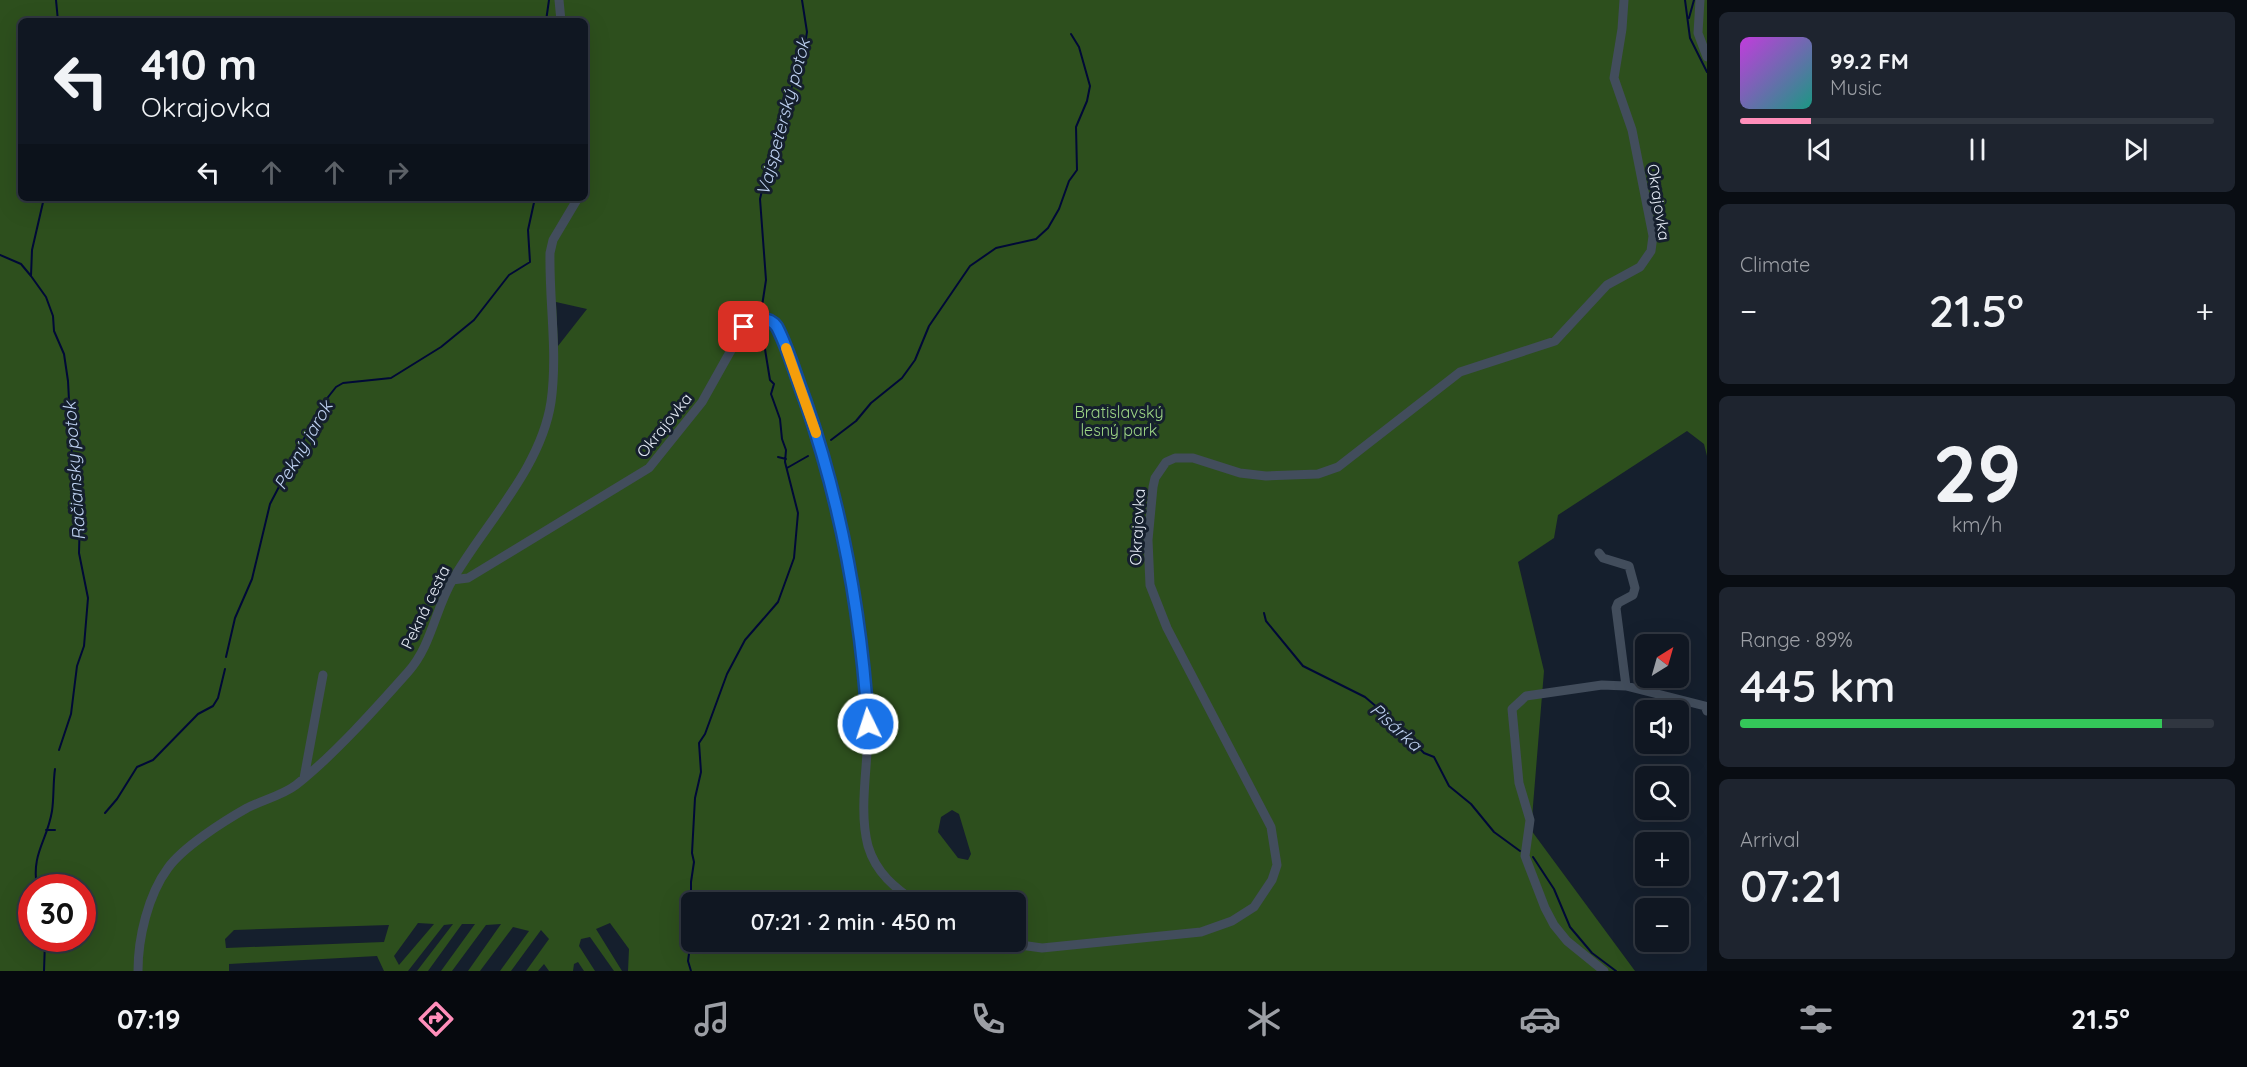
<!DOCTYPE html>
<meta charset="utf-8">
<style>
:root{--surface:#101722;--page:#1e242f;--text:#f1f3f6;--muted:#9c9fa5;--line:#303640;--accent:#ff8eba}
body{margin:0;font-family:Quicksand,sans-serif;background:var(--page);color:var(--text);height:100vh;display:flex;flex-direction:column;font-size:22px;white-space:nowrap}
*{box-sizing:border-box;margin:0}
p{font-size:20px;color:var(--muted)}
.icon{flex:none;width:33px;height:33px;fill:none;stroke:currentColor;stroke-width:2;stroke-linecap:round;stroke-linejoin:round}
.map{position:relative;flex:1;overflow:hidden}
.panel{display:flex;flex-direction:column;gap:12px;padding:12px;background:#090d13;width:540px}
.panel>*{flex:none}
.hud{position:absolute;left:18px;top:18px;width:570px;height:183px;border-radius:9px;box-shadow:0 6px 24px #0002,0 0 0 2px var(--line);background:#101722;color:var(--text);overflow:hidden}
.needle{width:39px;rotate:37deg}
.tools{position:absolute;left:1635px;top:634px;display:grid;gap:12px}
.tools a{display:grid;place-items:center;width:54px;height:54px;border-radius:9px;background:var(--surface);box-shadow:0 6px 24px #0002,0 0 0 2px var(--line);font-size:30px}
.speed{position:absolute;left:18px;top:874px;display:flex;gap:12px;font-size:30px;font-weight:700;text-align:center}
.speed>*{display:grid;place-content:center;width:78px;height:78px;border-radius:50%;background:var(--surface);box-shadow:0 6px 24px #0002,0 0 0 2px var(--line);line-height:1}
.speed .limit{border:9px solid #d22;background:#fff;color:#111}
.pin{position:absolute;display:grid;place-items:center;width:51px;height:51px;color:#fff;margin:-26px;border-radius:12px;box-shadow:0 3px 9px #0006}
.me{position:absolute;width:66px;margin:-33px;rotate:356deg;stroke-linejoin:round;filter:drop-shadow(0 0 4px #0008)}
.turn{display:flex;align-items:center;gap:21px;height:126px;padding:0 24px;font-size:27px}
.turn .icon{width:78px;height:78px;stroke-width:2.5}
.turn b{display:block;font-size:42px;line-height:51px}
.lanes{display:flex;align-items:center;height:57px;padding:0 24px;background:#0003;justify-content:center;gap:30px;direction:ltr}
.lanes .off{opacity:.35}
.big{font-size:45px;font-weight:600;line-height:1.1}
.panel .tile{flex:1;display:flex;flex-direction:column;justify-content:center;gap:9px;min-width:0;padding:0 21px;border-radius:9px;background:var(--page)}
.panel .dial{align-items:center;gap:0}
.dial b{font-size:78px;line-height:1}
.song{display:flex;align-items:center;gap:18px}
.cover{width:72px;height:72px;border-radius:9px;background:linear-gradient(135deg,hsl(290 70% 55%),hsl(170 70% 35%))}
.played{height:6px;border-radius:3px;background:linear-gradient(90deg,var(--accent) 15%,var(--line) 15%)}
.keys{display:flex;justify-content:space-around;direction:ltr}
.heat{display:flex;justify-content:space-between;align-items:center;font-size:33px;direction:ltr}
.charge{height:9px;border-radius:4px;background:linear-gradient(90deg,#34c759 89%,var(--line) 0)}
.trip{position:absolute;left:681px;top:892px;width:345px;height:60px;border-radius:9px;background:var(--surface);box-shadow:0 6px 24px #0002,0 0 0 2px var(--line);font-weight:600;line-height:60px;text-align:center}
.dock{display:flex;height:96px;justify-content:space-around;align-items:center;background:#06090e;color:var(--muted)}
.dock .icon{width:42px;height:42px}
.dock .selected{color:var(--accent)}
.dock b{font-size:27px;color:var(--text)}
main{display:flex;flex:1;min-height:0}
.map>svg:first-child{display:block}
.green{fill:#2d4f1d;fill-rule:evenodd}
.lines{fill:none;stroke-linecap:round;stroke-linejoin:round}
.stream{stroke:#000937;stroke-width:2}
.minor{stroke:#424d5c;stroke-width:9}
.route-casing{stroke:#114b97;stroke-width:15}
.route{stroke:#1a73e8;stroke-width:10}
.slow{stroke:#f59e0b;stroke-width:10}
.labels{text-anchor:middle;dominant-baseline:central;stroke-width:6;stroke-linejoin:round;paint-order:stroke}
.street-label{font-size:16px;fill:#e6ecf6;stroke:#151f2d}
.park-label{font-size:16px;fill:#9dd585;stroke:#151f2d}
.water-label{font-size:18px;font-style:italic;fill:#bdd0f0;stroke:#151f2d}
</style>
<main>
<div class="map">
<svg width="1707" height="971" viewBox="0 0 1707 971">
<rect width="100%" height="100%" fill="#151f2d"/>
<path class="green" d="M0 0H1707V456L1704 444 1687 431 1558 515 1554 538 1518 562 1544 671 1531 830 1635 971H628L629 949 610 923 596 929 622 971H614L590 937 581 939 579 946 595 971H584L578 962 574 964 573 971H549L544 964 538 971H526L549 939 541 930 511 971H500L529 931 513 927 480 971H468L501 924 486 925 452 971H441L475 924H462L428 971H417L453 924 444 925 408 971H384L377 956 229 964V971H0ZM21 21H585V198H21ZM556 302 587 309 558 346ZM952 810 959 814 971 854 968 860 958 858 938 832 941 817ZM32 888H82V939H32ZM692 903H1016V942H692ZM418 923 434 924 399 965 394 956ZM389 925 384 942 226 948 225 939 234 930Z"/>
<g class="lines">
<path class="stream" d="M56 0 58 21
M1685 0 1690 38 1707 72
M1689 18 1694 0
M546 21 549 0
M44 198 32 250 31 276 46 297 53 316 54 331 64 354 68 381 72 458 80 515 79 553 88 598 84 646 77 666 71 714 59 750
M0 255 21 264 31 276
M762 306 766 280 760 199 776 129 803 57 807 32 802 0
M831 440 856 421 871 403 902 378 915 360 929 326 970 266 996 248 1036 239 1048 228 1059 209 1069 181 1077 170 1076 127 1087 101 1090 86 1079 47 1071 34
M778 457 786 459
M787 468 808 456
M1264 613 1266 621 1303 666 1365 697 1391 719 1424 753 1434 757 1449 786 1471 804 1494 832 1520 851
M226 657 235 618 252 579 270 504 321 406 336 387 343 383 391 378 441 347 474 320 509 275 530 262 528 230 535 198
M105 813 117 799 137 767 153 760 198 714 213 706 218 698 225 669
M46 830H55
M1533 857 1554 889 1570 927 1592 953 1616 971
M37 888C31 853 47 842 52 811 54 798 53 783 55 769
M44 971 45 941
M691 971 688 961 691 939V882L694 862 692 853 695 798 701 772 699 743 705 734 727 674 745 640 778 602 794 558 798 513 785 462 786 450 782 439 780 419 771 394 774 384 770 380 762 331"/>
<path class="minor" d="M559 0 561 21
M1700 0 1698 33 1707 57
M1599 553 1603 558 1629 566 1635 588 1633 595 1618 603 1616 608 1626 686
M452 580 468 578 649 468 702 402 744 327 757 320 774 323C788 342 793 369 801 391 839 498 865 609 868 723 869 763 858 807 868 846 876 873 895 888 917 903
M304 778 323 675
M999 942 1042 948 1201 932 1232 921 1254 907 1272 880 1277 865 1271 827 1167 628 1150 585 1148 540 1153 487 1155 478 1166 462 1175 458H1193L1240 473 1266 476 1318 474 1338 467 1460 372 1555 341 1607 285 1640 267 1651 251 1653 236 1632 130 1614 78 1622 29 1624 0
M138 971C138 938 148 895 168 868 183 847 224 821 247 808 263 800 283 795 296 785 334 755 376 708 408 672 432 645 435 609 453 579 485 524 541 468 551 402 558 352 549 302 550 253L553 240 578 198
M1604 971 1567 941 1554 925 1545 908 1525 856 1530 820 1519 783 1512 709 1526 696 1602 685 1626 686 1705 706 1707 711"/>
</g>
<g class="lines">
<defs>
<path id="route" d="M744 327C754 317 769 316 777 327 789 350 796 377 805 400 842 506 861 612 868 724"/>
</defs>
<use href="#route" class="route-casing"/>
<use href="#route" class="route"/>
<path class="slow" d="M786 348 816 433"/>
</g>
<g class="labels">
<g class="street-label">
<text transform="translate(1659 202) rotate(81)">Okrajovka</text>
<text transform="translate(664 425) rotate(-51)">Okrajovka</text>
<text transform="translate(1137 527) rotate(-87)">Okrajovka</text>
<text transform="translate(425 607) rotate(-64)">Pekná cesta</text>
</g>
<g class="park-label">
<text x="1119" y="412">Bratislavský<tspan x="1119" dy="18">lesný park</tspan></text>
</g>
<g class="water-label">
<text transform="translate(783 117) rotate(-75)">Vajspeterský potok</text>
<text transform="translate(303 445) rotate(-60)">Pekný jarok</text>
<text transform="translate(74 471) rotate(-94)">Račiansky potok</text>
<text transform="translate(1396 727) rotate(42)">Pisárka</text>
</g>
</g>
</svg>
<div class="tools">
<a><svg class="needle" viewBox="-14 -14 28 28"><path d="M0-13l5 13h-10z" fill="#e53935"/><path d="M0 13l5-13h-10z" fill="#9c9fa5"/></svg></a>
<a><svg class="icon" aria-label="sound" viewBox="0 0 24 24"><path d="M4 9h4l5-4v14l-5-4H4zM17 9q2 3 0 6"/></svg></a>
<a><svg class="icon" aria-label="search" viewBox="0 0 24 24"><circle cx="10" cy="10" r="6"/><path d="M15 15l6 6"/></svg></a>
<a>+</a>
<a>−</a>
</div>
<div class="speed"><div class="limit">30</div></div>
<div class="pin" style="left:744px;top:327px;background:#d93025"><svg class="icon" aria-label="arrive" viewBox="0 0 24 24"><path d="M6 21V4h12l-3 4 3 4H6"/></svg></div>
<svg class="me" style="left:868px;top:724px" viewBox="-20 -20 40 40"><circle r="17" fill="#1a73e8" stroke="#fff" stroke-width="3"/><path d="M0-11L8 9 0 5-8 9z" fill="#fff"/></svg>
<div class="trip">07:21 · 2 min · 450 m</div>
<div class="hud">
<div class="turn"><svg class="icon" aria-label="left" viewBox="0 0 24 24"><path d="M17 20v-9H6M10 6l-5 5 5 5"/></svg><div><b>410 m</b>Okrajovka</div></div>
<div class="lanes"><svg class="icon" aria-label="left" viewBox="0 0 24 24"><path d="M17 20v-9H6M10 6l-5 5 5 5"/></svg><svg class="icon off" aria-label="ahead" viewBox="0 0 24 24"><path d="M12 20V5M6 11l6-6 6 6"/></svg><svg class="icon off" aria-label="ahead" viewBox="0 0 24 24"><path d="M12 20V5M6 11l6-6 6 6"/></svg><svg class="icon off" aria-label="right" viewBox="0 0 24 24"><path d="M7 20v-9h11M14 6l5 5-5 5"/></svg></div>
</div>
</div>
<section class="panel">
<div class="tile">
<div class="song"><i class="cover"></i><div><b>99.2 FM</b><p>Music</p></div></div>
<div class="played"></div>
<div class="keys"><svg class="icon" aria-label="previous" viewBox="0 0 24 24"><path d="M18 5L8 12l10 7zM5 5v14"/></svg><svg class="icon" aria-label="pause" viewBox="0 0 24 24"><path d="M8 5v14M16 5v14"/></svg><svg class="icon" aria-label="next" viewBox="0 0 24 24"><path d="M6 5l10 7-10 7zM19 5v14"/></svg></div>
</div>
<div class="tile"><p>Climate</p>
<div class="heat"><a>−</a><b class="big">21.5°</b><a>+</a></div>
</div>
<div class="tile dial"><b>29</b><p>km/h</p></div>
<div class="tile"><p>Range · 89%</p><b class="big">445 km</b><div class="charge"></div></div>
<div class="tile"><p>Arrival</p><b class="big">07:21</b></div>
</section>
</main>
<nav class="dock">
<b>07:19</b>
<svg class="icon selected" aria-label="directions" viewBox="0 0 24 24"><path d="M12 3l9 9-9 9-9-9zM9 14v-3h6M13 9l2 2-2 2"/></svg>
<svg class="icon" aria-label="music" viewBox="0 0 24 24"><path d="M9 18V5l10-2v13"/><circle cx="6" cy="18" r="3"/><circle cx="16" cy="16" r="3"/></svg>
<svg class="icon" aria-label="phone" viewBox="0 0 24 24"><path d="M5 4h4l2 5-3 2q2 4 5 5l2-3 5 2v4C11 20 4 13 5 4z"/></svg>
<svg class="icon" aria-label="climate" viewBox="0 0 24 24"><path d="M12 3v18M4 7l16 10M4 17L20 7"/></svg>
<svg class="icon" aria-label="car" viewBox="0 0 24 24"><path d="M5 17H2v-5l4-1 3-4h7l3 4 3 1v5h-3M9 17h6M6 11h13"/><circle cx="7" cy="17" r="2"/><circle cx="17" cy="17" r="2"/></svg>
<svg class="icon" aria-label="filters" viewBox="0 0 24 24"><path d="M4 7h16M4 17h16"/><circle cx="9" cy="7" r="2"/><circle cx="15" cy="17" r="2"/></svg>
<b>21.5°</b>
</nav>
